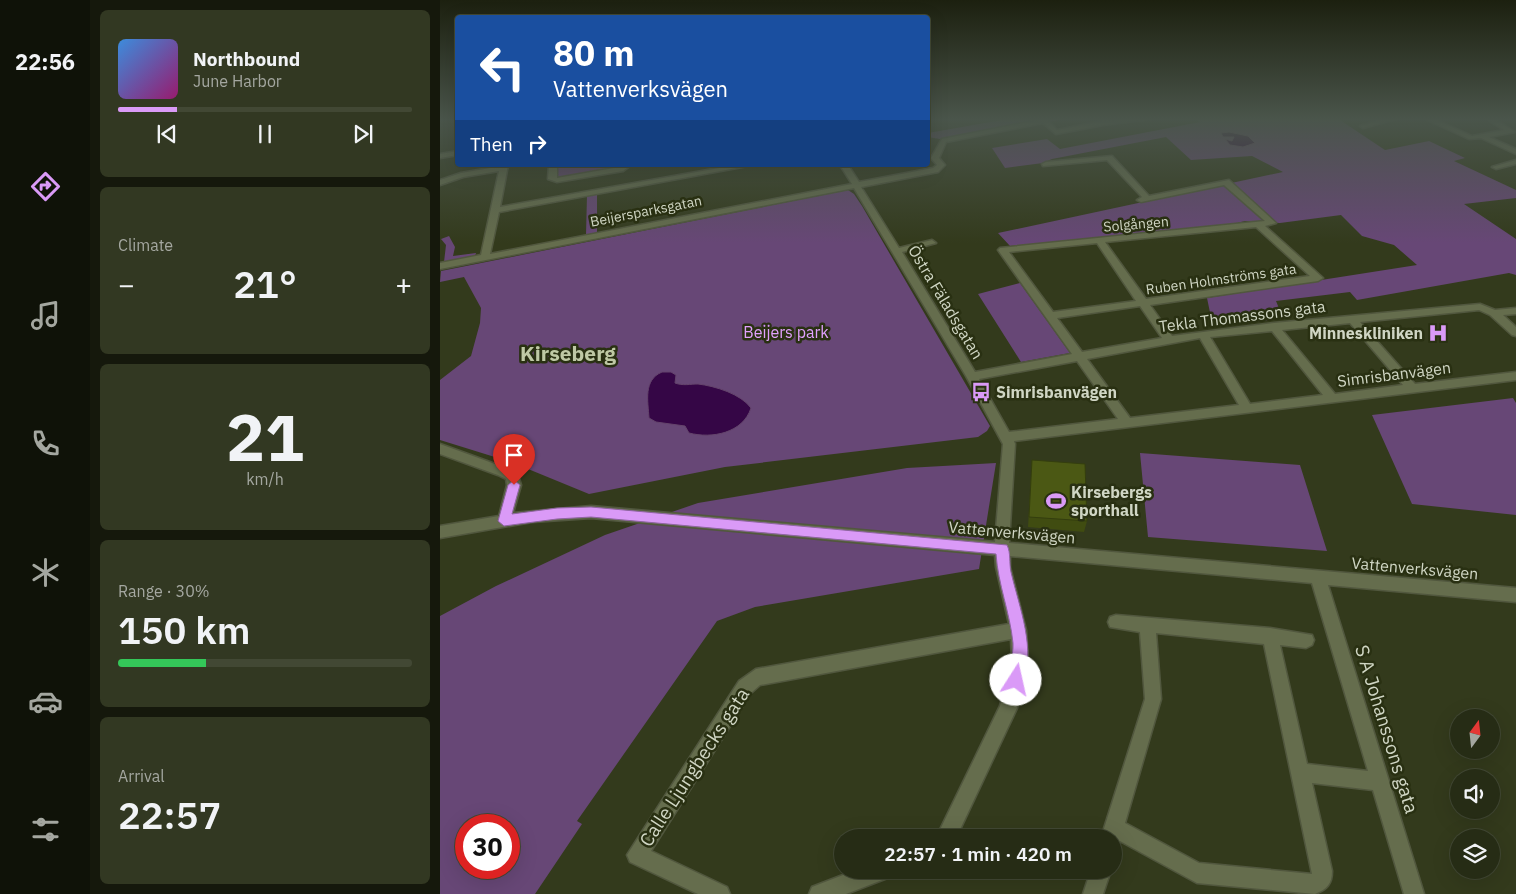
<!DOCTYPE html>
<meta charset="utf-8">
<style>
:root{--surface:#262c15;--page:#323822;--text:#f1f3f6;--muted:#a4a7a0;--line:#424834;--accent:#da9af7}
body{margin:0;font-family:"IBM Plex Sans",sans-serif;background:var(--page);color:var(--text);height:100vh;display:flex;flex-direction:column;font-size:19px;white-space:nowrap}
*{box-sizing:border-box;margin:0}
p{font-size:16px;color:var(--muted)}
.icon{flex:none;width:28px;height:28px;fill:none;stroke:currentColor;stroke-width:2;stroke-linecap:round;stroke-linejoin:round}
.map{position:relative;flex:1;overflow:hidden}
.sheet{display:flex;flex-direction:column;gap:10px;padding:10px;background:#15180c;width:350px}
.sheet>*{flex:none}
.hud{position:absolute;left:15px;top:15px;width:475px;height:152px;border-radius:5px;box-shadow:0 5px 20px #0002,0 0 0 1px var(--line);background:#1a4fa0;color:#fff;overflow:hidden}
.needle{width:32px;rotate:15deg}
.tools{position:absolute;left:1010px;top:709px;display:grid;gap:10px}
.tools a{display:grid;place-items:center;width:50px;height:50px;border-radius:50%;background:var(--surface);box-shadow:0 5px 20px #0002,0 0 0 1px var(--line);font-size:25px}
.speed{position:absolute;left:15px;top:814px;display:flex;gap:10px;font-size:25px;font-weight:700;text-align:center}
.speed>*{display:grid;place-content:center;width:65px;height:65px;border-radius:50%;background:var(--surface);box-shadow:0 5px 20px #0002,0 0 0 1px var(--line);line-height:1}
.speed .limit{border:8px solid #d22;background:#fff;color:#111}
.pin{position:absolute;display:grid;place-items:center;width:42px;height:42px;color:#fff;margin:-51px -21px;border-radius:50% 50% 50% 0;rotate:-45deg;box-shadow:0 0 5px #0007}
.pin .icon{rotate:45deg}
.me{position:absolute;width:55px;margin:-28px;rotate:10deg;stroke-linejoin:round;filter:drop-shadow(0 0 4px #0008)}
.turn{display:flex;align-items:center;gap:18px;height:105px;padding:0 15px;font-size:22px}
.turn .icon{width:65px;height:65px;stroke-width:2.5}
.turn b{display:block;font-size:35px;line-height:42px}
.then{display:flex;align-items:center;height:48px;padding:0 15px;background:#0003;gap:10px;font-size:19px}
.big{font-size:38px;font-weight:600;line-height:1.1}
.sheet .card{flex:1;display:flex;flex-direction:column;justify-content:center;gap:8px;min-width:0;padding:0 18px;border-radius:8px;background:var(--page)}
.sheet .dial{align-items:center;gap:0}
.dial b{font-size:65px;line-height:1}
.song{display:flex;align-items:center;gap:15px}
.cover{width:60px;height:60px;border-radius:8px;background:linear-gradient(135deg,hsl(210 70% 55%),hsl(320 70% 35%))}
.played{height:5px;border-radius:2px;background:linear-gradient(90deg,var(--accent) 20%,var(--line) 20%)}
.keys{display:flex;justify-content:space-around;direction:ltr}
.heat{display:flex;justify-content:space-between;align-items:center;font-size:28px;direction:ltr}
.charge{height:8px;border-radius:4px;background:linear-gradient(90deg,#34c759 30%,var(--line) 0)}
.trip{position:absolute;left:394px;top:829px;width:288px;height:50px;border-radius:25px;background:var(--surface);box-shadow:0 5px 20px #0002,0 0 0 1px var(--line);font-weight:600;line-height:50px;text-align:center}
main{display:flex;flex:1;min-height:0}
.menu{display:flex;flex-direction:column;width:90px;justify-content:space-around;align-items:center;background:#0f1208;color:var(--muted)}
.menu .icon{width:35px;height:35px}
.menu .selected{color:var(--accent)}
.menu b{font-size:22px;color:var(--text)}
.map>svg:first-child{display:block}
.green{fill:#674776;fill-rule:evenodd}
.water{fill:#350646;stroke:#64446c}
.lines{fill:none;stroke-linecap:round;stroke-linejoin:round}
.minor-casing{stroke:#51573e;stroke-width:3}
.minor{fill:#656d4d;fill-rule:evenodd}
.wall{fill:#404c11}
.building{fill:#4b5814;stroke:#343e0e}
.route{fill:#da9af7;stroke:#8e64a1}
.labels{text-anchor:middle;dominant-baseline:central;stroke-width:5;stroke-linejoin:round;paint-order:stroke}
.far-street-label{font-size:14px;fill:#d0d6c4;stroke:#293012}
.street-label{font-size:16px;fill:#d0d6c4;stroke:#293012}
.park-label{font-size:16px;fill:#e1a1fe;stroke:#293012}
.poi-label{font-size:16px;font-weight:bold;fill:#d0d6c4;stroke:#293012;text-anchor:start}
.near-street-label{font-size:19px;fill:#d0d6c4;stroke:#293012}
.district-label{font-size:21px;font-weight:bold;fill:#bfc9a5;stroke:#293012}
</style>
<main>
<nav class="menu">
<b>22:56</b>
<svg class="icon selected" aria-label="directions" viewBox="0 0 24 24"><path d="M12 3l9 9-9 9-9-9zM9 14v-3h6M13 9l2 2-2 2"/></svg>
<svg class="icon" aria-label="music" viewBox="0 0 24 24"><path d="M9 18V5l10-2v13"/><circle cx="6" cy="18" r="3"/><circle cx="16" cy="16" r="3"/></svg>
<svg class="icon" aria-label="phone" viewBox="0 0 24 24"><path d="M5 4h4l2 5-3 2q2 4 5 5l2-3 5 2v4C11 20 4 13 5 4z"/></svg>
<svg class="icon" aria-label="climate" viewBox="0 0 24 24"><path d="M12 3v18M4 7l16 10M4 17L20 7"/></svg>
<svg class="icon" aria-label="car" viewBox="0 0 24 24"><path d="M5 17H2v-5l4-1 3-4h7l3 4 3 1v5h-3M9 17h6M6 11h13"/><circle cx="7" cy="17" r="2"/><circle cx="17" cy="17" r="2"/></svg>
<svg class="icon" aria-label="filters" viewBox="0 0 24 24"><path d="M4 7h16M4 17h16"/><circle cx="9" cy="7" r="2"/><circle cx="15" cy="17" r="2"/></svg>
</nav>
<section class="sheet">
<div class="card">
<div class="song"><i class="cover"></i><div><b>Northbound</b><p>June Harbor</p></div></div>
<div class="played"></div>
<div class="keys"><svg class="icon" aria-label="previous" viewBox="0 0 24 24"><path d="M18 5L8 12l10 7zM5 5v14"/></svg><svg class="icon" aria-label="pause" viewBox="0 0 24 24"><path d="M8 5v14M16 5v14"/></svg><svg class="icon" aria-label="next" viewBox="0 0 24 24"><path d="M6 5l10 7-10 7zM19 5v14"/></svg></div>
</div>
<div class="card"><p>Climate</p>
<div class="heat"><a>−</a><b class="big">21°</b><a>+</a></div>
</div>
<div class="card dial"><b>21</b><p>km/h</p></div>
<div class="card"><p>Range · 30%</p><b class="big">150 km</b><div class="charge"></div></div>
<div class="card"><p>Arrival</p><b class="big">22:57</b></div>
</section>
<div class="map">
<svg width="1076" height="894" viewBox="0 0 1076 894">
<rect width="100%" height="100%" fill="#333a1c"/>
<path class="green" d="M573 118H630L608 122 606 119 500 139 488 137V133Z
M753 118H897L945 150 989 141 1025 158 1014 161 1076 190V198L1024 204 1076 239V275L1069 273 917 300 910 292 836 301 843 318 773 327 767 298 977 265 954 245 922 236 901 215 840 223 805 221 789 225 570 246 558 233 843 172 812 156 751 160 726 137 612 159 603 163 565 168 552 148 607 139 620 149 760 122Z
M116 165H185L179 168 120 178 115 177Z
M408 190 414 194 422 206 550 426 547 431 538 437 285 467 149 494 71 462 0 440V380L31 356 40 323 41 308 24 277 0 282 1 271Z
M157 194V233L146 235 147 195Z
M9 236 15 247 13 256 36 253 35 256 4 262 6 245 1 239Z
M580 283 630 353 581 362 538 294Z
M1073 398 1076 403V515L972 504 932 415Z
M700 453 860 465 887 551 708 537Z
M556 463 539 569 315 607 277 621 137 821 142 824 95 894H0V616L56 586 165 535 258 503 467 468ZM26 825H69V868H26Z"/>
<path class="water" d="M789 132 808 136 815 143 803 147 790 145 785 139 792 141 794 137H783L781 133Z
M222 372H231L236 375 235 383C243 386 250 384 258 384 275 386 301 394 311 408 303 433 272 439 249 433L245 426 216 422 209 418C208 401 203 380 222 372Z"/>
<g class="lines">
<defs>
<path id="minor" d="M598 118H605L617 130 663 121 717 118 663 125 616 134 603 123 506 142 499 158 505 165 498 172 421 187 459 248 492 240 496 243 462 252 535 372 632 354 558 250 560 248 825 221 784 185 701 202 697 200 702 197 667 160 603 166 602 164 606 162 672 156 709 196 789 180 836 223 825 226 883 278 878 281 710 305 732 336 834 323 1040 304 1055 310 1076 308V314L1063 315 1076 327V336L1072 335 1050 315 1039 310 920 322 975 384 1076 372V380L574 441 575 444 569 543 1076 588V602L888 585 984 894H964L933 790 872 783 892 871C892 884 887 889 875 894L757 883 680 841 678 845 672 847V838H661L705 699 700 632 670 627 668 622 670 617 676 615 830 628 872 635 874 640 872 645 866 648 840 645 867 764 928 771 872 583 570 556V567L586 630 588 661 577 708 516 838H496L560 706 572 661 571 639 320 685 311 693 211 851 287 887 290 894H258L190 862 187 855 299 681 316 669 569 624 556 567 555 555 151 518 92 522 0 538V526L59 516 67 485 66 479 58 475 0 454V444L77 472 81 485 73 513 151 506 555 542 563 444 526 376 414 188 0 269V263L41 255 59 171 23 177 0 185V180L21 173 68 165 60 207 296 165H313L59 212 50 254 412 184 400 165H408L419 182 493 168 497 165 491 158 502 139 599 120ZM816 227 870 276 706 299 665 242ZM657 243 696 301 613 312 569 252ZM700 306 722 338 642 352 617 318ZM910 323 963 385 895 394 842 330ZM832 331 883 395 810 404 770 337ZM760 338 799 405 690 418 647 359ZM637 361 678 419 569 432 539 379ZM716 633 824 644 872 874 759 863 685 823 721 699Z
M948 118H959L923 128 920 126Z
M983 118H992L1032 136 1064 130 1045 118H1053L1075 132 1049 137 1076 149V154L1041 138 1029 139Z
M18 151V155L0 158V154Z
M1076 160V164L1056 169 1052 167Z
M109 165H117V178L191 165 183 171 117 182 108 179Z
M416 870H453L450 877 406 894H369L372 887Z
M651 870H671L663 894H643Z"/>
</defs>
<use href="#minor" class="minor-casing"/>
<use href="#minor" class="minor"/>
</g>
<path class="wall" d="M592 460 647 521 644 532 588 527Z"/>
<path class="building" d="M592 460 645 464 647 521 589 517Z"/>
<linearGradient id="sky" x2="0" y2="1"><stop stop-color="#1c200f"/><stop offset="0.49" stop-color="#4a554b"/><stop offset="1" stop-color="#4a554b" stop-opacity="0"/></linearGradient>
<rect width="1076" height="243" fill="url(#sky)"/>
<path class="route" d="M74 480 80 485 72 514 117 508 151 507 567 545C571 553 569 563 571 572 579 607 597 650 582 685L576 688 571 685C566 674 574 656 573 643 570 613 558 584 556 554L151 517 117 519 64 526 58 521 68 485Z"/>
<defs>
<symbol id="hospital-bare" viewBox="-9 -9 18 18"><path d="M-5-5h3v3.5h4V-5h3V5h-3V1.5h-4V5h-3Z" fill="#da9af7" stroke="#293012" stroke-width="2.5" paint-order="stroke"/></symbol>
<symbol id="bus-bare" viewBox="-9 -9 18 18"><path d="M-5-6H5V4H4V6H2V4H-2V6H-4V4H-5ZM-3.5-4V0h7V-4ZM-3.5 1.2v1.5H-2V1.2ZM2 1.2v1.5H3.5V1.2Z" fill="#da9af7" stroke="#293012" stroke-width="2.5" paint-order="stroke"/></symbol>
<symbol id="stadium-bare" viewBox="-9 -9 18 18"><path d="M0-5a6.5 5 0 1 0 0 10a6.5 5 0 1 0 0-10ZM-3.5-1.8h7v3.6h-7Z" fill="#da9af7" stroke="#293012" stroke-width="2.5" paint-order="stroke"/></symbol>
</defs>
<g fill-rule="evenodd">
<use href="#hospital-bare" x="984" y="319" width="28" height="28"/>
<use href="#bus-bare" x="527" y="378" width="28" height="28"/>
<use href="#stadium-bare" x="602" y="487" width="28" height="28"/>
</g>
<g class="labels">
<g class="far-street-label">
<text transform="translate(206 211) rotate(-11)">Beijersparksgatan</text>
<text transform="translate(696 224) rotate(-5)">Solgången</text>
<text transform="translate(781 279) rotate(-8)">Ruben Holmströms gata</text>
</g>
<g class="street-label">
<text transform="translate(506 302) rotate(59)">Östra Fäladsgatan</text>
<text transform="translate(802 316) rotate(-7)">Tekla Thomassons gata</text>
<text transform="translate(954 374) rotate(-7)">Simrisbanvägen</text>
<text transform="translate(572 532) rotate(5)">Vattenverksvägen</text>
<text transform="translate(975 568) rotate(5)">Vattenverksvägen</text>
</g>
<g class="park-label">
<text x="346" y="332">Beijers park</text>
</g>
<g class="poi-label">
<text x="983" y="333" text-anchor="end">Minneskliniken</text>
<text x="556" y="392">Simrisbanvägen</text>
<text x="631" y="492">Kirsebergs<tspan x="631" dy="18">sporthall</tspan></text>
</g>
<g class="near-street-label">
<text transform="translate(947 729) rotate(73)">S A Johanssons gata</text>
<text transform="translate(254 767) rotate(-57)">Calle Ljungbecks gata</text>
</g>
<g class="district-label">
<text x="128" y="353">Kirseberg</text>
</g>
</g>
</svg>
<div class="tools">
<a><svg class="needle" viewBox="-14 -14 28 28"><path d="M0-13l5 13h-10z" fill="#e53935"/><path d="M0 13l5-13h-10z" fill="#a4a7a0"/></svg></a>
<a><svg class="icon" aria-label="sound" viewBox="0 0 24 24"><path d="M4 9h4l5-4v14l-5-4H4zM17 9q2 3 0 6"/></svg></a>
<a><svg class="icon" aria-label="layers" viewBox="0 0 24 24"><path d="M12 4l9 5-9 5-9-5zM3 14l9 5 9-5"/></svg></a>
</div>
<div class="speed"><div class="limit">30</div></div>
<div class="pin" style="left:74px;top:485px;background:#d93025"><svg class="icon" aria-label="arrive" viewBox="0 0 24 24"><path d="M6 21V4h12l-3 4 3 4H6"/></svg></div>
<svg class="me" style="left:576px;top:680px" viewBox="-20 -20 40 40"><circle r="19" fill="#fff"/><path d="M0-13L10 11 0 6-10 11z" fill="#da9af7"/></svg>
<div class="trip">22:57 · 1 min · 420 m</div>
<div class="hud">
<div class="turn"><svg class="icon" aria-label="left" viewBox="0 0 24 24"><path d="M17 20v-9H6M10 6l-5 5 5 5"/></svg><div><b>80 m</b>Vattenverksvägen</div></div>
<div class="then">Then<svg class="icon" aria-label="right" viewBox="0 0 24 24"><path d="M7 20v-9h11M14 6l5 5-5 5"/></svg></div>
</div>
</div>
</main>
